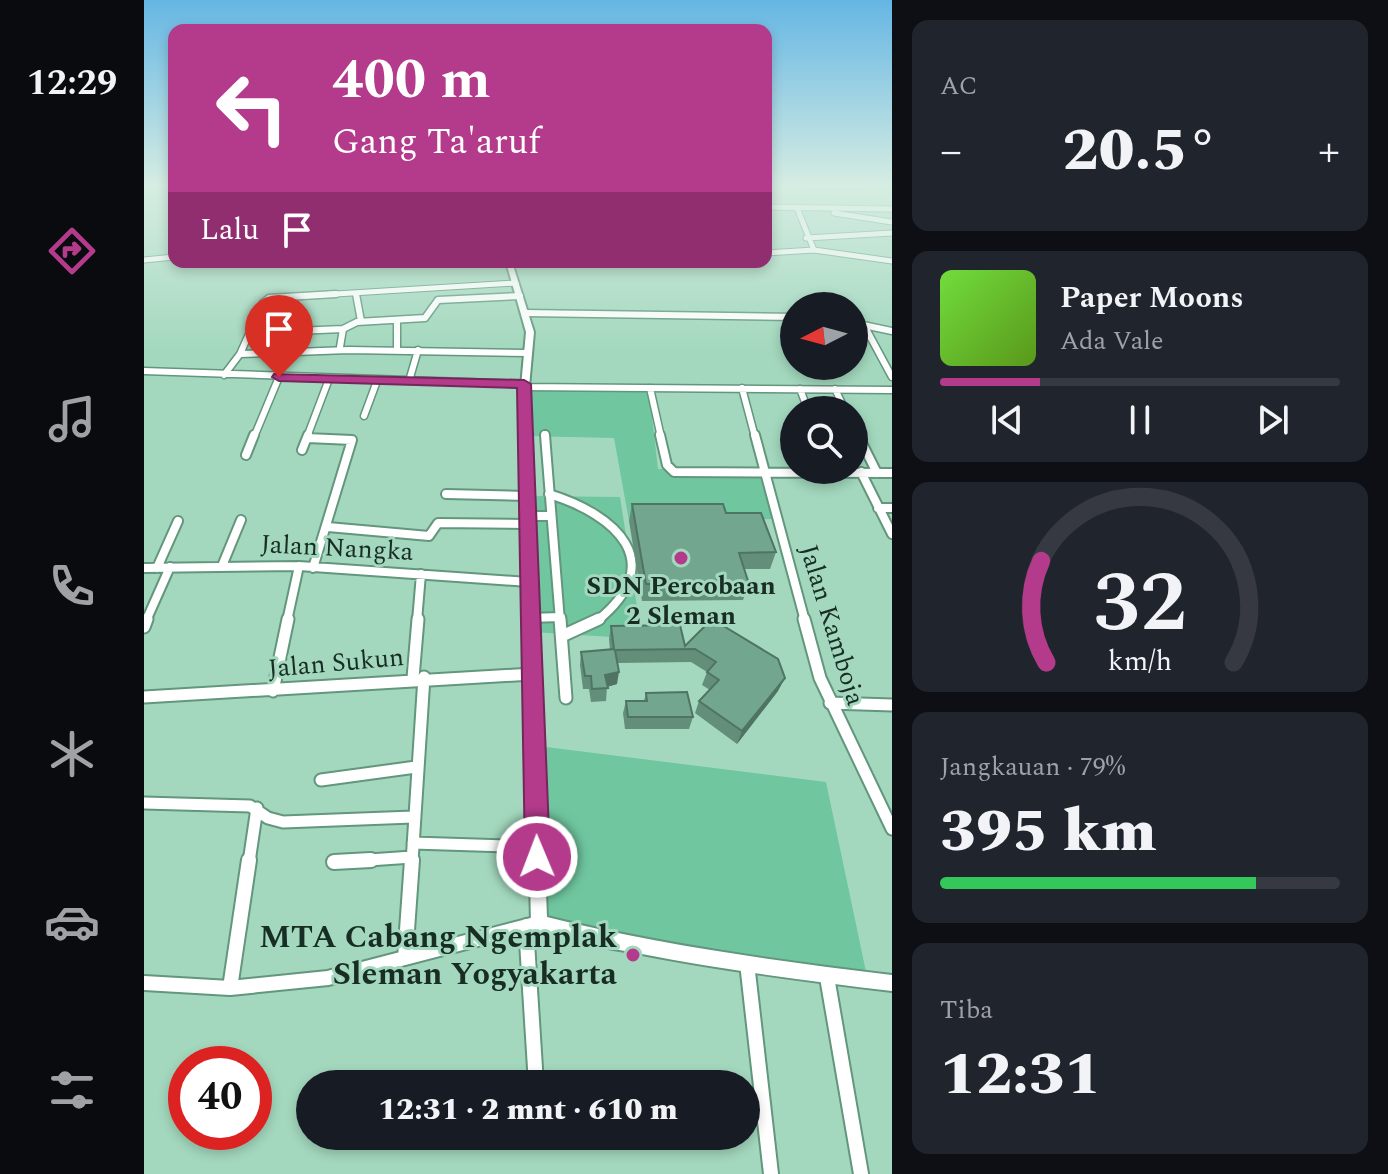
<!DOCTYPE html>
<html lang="id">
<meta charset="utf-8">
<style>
:root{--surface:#171b24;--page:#20242c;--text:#f1f3f6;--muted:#9ea1a6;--line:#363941;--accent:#b43a8c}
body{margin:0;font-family:Spectral,serif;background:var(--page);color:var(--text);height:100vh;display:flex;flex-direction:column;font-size:30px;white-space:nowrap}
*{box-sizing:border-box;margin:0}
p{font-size:26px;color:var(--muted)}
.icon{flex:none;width:44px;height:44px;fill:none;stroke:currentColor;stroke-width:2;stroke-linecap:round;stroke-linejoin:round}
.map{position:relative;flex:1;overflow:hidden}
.details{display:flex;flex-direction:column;gap:20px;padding:20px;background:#0d0f14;width:496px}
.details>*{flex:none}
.hud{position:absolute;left:24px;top:24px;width:604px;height:244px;border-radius:16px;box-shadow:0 4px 12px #0003;background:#b43a8c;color:#fff;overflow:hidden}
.needle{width:52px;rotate:264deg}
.tools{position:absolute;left:636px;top:292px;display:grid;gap:16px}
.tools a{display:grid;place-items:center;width:88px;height:88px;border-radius:50%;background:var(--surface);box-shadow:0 4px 12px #0003;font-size:40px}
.speed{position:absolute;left:24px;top:1046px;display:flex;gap:16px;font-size:40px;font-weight:700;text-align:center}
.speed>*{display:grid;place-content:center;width:104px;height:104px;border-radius:50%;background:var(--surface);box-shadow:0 4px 12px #0003;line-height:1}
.speed .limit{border:12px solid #d22;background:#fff;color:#111}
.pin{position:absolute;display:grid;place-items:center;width:68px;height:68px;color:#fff;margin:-82px -34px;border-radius:50% 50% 50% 0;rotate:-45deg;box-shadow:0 0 8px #0007}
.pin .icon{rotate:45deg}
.me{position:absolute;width:88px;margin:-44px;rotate:359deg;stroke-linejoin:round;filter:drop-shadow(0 0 6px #0008)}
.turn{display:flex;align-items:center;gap:28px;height:168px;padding:0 32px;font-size:36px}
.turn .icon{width:104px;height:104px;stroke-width:2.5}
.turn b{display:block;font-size:56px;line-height:68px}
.then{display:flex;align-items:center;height:76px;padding:0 32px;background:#0003;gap:16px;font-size:30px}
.big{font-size:60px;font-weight:800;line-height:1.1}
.details .tile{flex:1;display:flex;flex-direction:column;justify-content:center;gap:12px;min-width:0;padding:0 28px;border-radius:16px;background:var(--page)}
.details .dial{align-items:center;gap:0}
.dial svg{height:208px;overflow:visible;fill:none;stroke:var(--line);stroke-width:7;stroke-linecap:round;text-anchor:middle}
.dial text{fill:var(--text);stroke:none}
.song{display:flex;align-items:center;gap:24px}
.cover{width:96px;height:96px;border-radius:12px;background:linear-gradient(135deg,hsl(100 70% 55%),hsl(90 70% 35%))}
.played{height:8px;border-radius:4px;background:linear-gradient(90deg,var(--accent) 25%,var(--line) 25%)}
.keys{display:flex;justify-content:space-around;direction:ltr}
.heat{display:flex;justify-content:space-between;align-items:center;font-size:44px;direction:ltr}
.charge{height:12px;border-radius:6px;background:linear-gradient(90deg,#34c759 79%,var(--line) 0)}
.trip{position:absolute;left:152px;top:1070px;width:464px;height:80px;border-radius:40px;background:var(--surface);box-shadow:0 4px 12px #0003;font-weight:800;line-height:80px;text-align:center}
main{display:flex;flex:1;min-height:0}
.tabs{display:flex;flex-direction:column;width:144px;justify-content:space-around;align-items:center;background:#090b0e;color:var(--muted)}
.tabs .icon{width:56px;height:56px}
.tabs .on{color:var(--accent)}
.tabs b{font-size:36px;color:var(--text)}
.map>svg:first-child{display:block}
.green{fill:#6fc69f}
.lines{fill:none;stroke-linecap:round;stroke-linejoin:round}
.river{fill:#40b8df;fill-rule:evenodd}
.minor-far4-casing{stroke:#62967d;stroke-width:7}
.minor-far3-casing{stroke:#62967d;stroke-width:9}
.minor-far2-casing{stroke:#62967d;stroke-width:12}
.minor-far1-casing{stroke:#62967d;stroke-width:15}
.minor-casing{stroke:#62967d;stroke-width:18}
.tertiary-casing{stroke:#62967d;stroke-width:4}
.minor-far4{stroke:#fff;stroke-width:5}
.minor-far3{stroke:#fff;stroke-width:6}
.minor-far2{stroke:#fff;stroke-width:8}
.minor-far1{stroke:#fff;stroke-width:11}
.minor{stroke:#fff;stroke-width:14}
.tertiary{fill:#fff;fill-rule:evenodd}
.wall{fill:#638f7a}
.shaded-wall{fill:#507463}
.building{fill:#73a68e;stroke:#507463;stroke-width:2}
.route{fill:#b43a8c;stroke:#75265b;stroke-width:2}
.poi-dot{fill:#b43a8c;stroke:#a3d8be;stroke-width:3}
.labels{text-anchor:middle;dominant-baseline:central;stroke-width:6;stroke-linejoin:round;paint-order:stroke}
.street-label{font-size:26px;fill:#182d24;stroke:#a3d8be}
.poi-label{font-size:26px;font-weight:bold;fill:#182d24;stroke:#a3d8be}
.near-poi-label{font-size:32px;font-weight:bold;fill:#182d24;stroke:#a3d8be;text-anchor:end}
</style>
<main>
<nav class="tabs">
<b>12:29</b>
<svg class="icon on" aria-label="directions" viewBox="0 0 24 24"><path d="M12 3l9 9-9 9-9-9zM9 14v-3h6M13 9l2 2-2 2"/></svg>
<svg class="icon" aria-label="music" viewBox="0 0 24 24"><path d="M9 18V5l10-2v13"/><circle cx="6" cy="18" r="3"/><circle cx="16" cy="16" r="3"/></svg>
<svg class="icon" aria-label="phone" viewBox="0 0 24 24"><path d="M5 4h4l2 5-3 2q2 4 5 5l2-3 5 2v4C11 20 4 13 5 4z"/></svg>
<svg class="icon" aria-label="climate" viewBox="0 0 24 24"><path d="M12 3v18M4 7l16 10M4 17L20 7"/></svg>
<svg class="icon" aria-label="car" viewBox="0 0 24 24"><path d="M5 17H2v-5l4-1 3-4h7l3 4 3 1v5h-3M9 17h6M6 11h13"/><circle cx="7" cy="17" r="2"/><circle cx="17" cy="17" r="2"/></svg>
<svg class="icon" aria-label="filters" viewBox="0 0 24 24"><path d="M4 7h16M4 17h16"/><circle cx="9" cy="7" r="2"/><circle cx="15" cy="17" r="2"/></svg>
</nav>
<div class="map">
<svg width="748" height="1174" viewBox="0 0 748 1174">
<rect width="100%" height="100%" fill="#a3d8be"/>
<path class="green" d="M380 386 505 390 514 469 621 471 631 519 485 521 470 438 383 436Z
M384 496 476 497 498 639 389 632Z
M394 746 682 782 725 986 399 936Z"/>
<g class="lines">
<path class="river" d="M655 187H728L723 190H660Z"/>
<defs>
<path id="minor-far4" d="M622 207 748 209
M690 213 748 222
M662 238 748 233
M670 250 748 261
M622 253 670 250 653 208
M0 260 30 257
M159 296 372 283"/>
<path id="minor-far3" d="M212 294 217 321
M382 313 650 317
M253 320V348
M710 323 748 331
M721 327 748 377
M106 333 199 329
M196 347 199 329 213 322 281 318 294 300 376 296
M96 354 119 303 125 298 192 294
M0 371 380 384
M80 375 96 354 205 350 385 353
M265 381 274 350
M379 387 748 390
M506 388 517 437
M598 388 611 437
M656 389 664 410
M691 389 701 410
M220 416 233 381
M710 428 715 437
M401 434V437
M110 437 135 377
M163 437 185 379"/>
<path id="minor-far2" d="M401 435 416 621
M516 435 523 465 530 472 748 473
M611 435 661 621
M714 435 733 473
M163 438 208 440 169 568
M158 450 164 435
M102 455 110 435
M717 472 748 534
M302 494 382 496
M405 494C473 515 525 563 453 621
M734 508H748
M383 516H407
M184 527 285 536 294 523 384 524
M78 566 97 520
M0 568 155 566 384 582
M13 568 34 521
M385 618 417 617
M2 621 26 567
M143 621 155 566
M273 621 277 574"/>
<path id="minor-far1" d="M416 619 422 698
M660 619 676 678 748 829
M0 627 3 619
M418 636 455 619
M269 678 274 619
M129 691 144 619
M0 697 388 674
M686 703 748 705
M177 780 272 767
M0 803 106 806 124 818 139 822 269 817
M269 843 363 846 393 857
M105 862 113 808
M196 862 268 857
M268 862 280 677"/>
<path id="minor" d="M190 862 227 860
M382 926 392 1084
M261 958 268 860
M603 963 627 1174
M683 977 717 1174
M0 983 86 988 184 978 395 923
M86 988 105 860"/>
<path id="tertiary" d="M362 262H368L390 332 383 409 403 917C516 945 632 961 748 975V991C664 981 580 970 498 954 465 948 419 941 389 929L387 923 375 409 382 332Z"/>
</defs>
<use href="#minor-far4" class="minor-far4-casing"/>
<use href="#minor-far3" class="minor-far3-casing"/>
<use href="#minor-far2" class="minor-far2-casing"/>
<use href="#minor-far1" class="minor-far1-casing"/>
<use href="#minor" class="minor-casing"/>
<use href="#tertiary" class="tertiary-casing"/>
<use href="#minor-far4" class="minor-far4"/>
<use href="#minor-far3" class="minor-far3"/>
<use href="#minor-far2" class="minor-far2"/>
<use href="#minor-far1" class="minor-far1"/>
<use href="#minor" class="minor"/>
<use href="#tertiary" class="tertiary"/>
</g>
<path class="wall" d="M488 504 582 513 632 552 626 569H600L605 584 599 600 498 601 485 521Z
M568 619 634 691 593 744 551 713 555 701 566 690 558 685 563 672 547 662 473 663V684L463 687 462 701 447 702 445 689H439L436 665 437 652 466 650 465 639 467 626 541 646Z
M502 693 549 717 545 729H481L479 713 482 701H500Z"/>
<path class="shaded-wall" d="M475 672 473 684 459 688 461 675Z
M641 678 634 691 593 744 598 731Z"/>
<path class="building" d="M488 504H579L582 513H617L632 552 595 553 605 584H502Z
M568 619 634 659 641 678 598 731 555 701 575 680 563 672 572 662 551 649 471 650 475 672 461 675 464 688 448 689 447 676H441L437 652 470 649 467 626 536 625 541 646Z
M543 692 549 717H484L482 701H503L502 693Z"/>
<linearGradient id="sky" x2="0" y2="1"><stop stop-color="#65b6e4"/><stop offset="0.53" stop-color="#d6ede2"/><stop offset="1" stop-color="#d6ede2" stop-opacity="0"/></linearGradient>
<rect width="748" height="351" fill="url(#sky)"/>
<path class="route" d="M130 374 380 380 387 384 406 857 402 866 393 870 384 866 381 857 373 388 135 381 128 377Z"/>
<g class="poi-dot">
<circle cx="537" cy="558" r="8"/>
<circle cx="489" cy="955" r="8"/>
</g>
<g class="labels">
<g class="street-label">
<text transform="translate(193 548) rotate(3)">Jalan Nangka</text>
<text transform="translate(688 625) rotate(73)">Jalan Kamboja</text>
<text transform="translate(192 663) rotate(-5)">Jalan Sukun</text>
</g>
<g class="poi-label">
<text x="537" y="586">SDN Percobaan<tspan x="537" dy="30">2 Sleman</tspan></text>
</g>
<g class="near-poi-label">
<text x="473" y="937">MTA Cabang Ngemplak<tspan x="473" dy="37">Sleman Yogyakarta</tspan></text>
</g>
</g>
</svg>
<div class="tools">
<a><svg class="needle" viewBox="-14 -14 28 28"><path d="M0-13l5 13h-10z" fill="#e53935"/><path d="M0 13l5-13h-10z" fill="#9ea1a6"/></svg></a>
<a><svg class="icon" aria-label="search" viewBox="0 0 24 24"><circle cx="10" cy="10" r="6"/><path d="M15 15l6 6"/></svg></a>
</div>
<div class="speed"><div class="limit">40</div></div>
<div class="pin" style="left:135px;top:377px;background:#d93025"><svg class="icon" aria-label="arrive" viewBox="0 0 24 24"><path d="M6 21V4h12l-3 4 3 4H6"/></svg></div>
<svg class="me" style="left:393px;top:857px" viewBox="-20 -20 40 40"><circle r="17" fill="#b43a8c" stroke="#fff" stroke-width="3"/><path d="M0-11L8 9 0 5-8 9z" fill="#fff"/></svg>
<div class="trip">12:31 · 2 mnt · 610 m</div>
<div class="hud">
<div class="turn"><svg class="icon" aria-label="left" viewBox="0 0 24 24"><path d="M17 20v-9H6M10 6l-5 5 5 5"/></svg><div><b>400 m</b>Gang Ta'aruf</div></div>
<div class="then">Lalu<svg class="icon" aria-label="arrive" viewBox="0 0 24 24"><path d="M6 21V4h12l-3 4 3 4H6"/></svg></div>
</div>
</div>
<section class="details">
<div class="tile"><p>AC</p>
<div class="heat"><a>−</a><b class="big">20.5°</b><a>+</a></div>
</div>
<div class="tile">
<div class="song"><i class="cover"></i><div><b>Paper Moons</b><p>Ada Vale</p></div></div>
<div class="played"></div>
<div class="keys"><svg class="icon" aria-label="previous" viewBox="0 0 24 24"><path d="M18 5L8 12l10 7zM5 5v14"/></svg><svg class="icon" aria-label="pause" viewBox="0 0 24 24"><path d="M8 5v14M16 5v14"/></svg><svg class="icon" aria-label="next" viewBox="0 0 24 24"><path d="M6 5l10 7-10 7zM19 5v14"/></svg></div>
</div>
<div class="tile dial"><svg viewBox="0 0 100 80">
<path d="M14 69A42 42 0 1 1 86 69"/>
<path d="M14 69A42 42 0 0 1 12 30" stroke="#b43a8c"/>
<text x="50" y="56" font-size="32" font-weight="700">32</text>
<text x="50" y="72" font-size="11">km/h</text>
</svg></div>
<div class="tile"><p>Jangkauan · 79%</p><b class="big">395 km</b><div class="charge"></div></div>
<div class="tile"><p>Tiba</p><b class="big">12:31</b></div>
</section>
</main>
